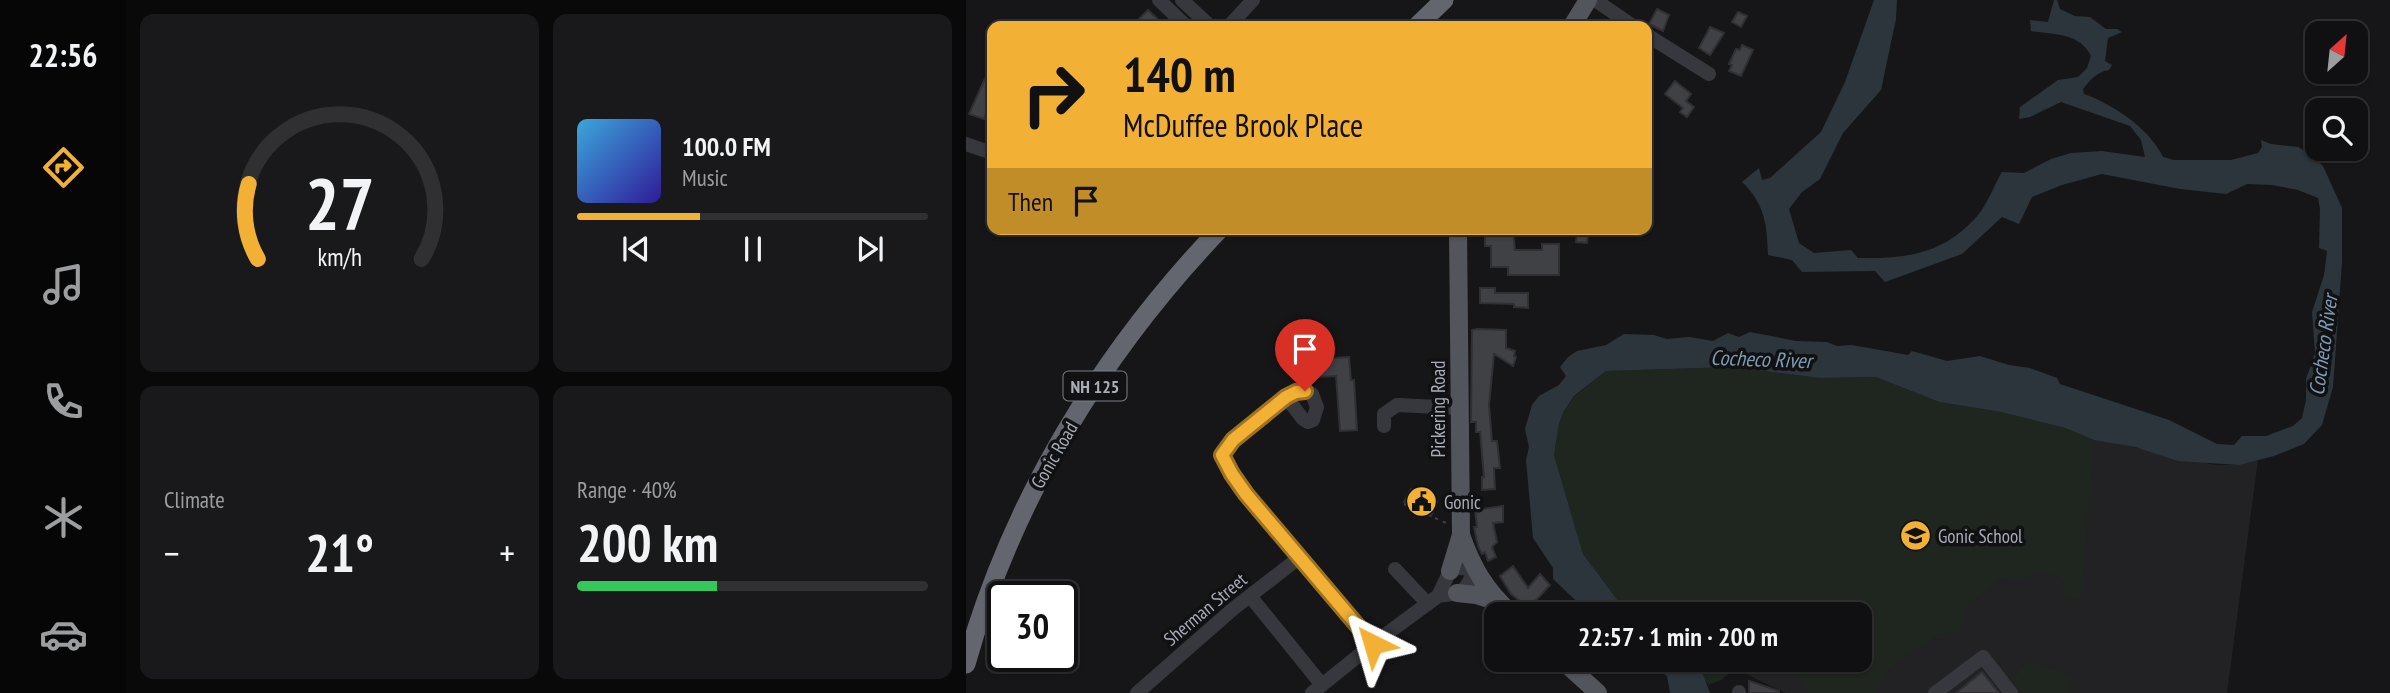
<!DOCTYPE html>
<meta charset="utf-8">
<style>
:root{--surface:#101012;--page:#19191b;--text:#f1f3f6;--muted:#9c9d9f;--line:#303032;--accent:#f2b134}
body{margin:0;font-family:"PT Sans Narrow",sans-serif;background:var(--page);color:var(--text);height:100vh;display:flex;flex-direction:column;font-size:26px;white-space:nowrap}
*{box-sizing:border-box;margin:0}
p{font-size:23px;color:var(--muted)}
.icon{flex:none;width:38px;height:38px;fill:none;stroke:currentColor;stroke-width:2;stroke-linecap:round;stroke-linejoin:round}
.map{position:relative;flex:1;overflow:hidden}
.details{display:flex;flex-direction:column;gap:14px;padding:14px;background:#09090a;width:840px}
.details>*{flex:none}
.guide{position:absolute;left:21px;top:21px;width:665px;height:214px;border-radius:14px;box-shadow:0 2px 5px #0004,0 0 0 2px var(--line);background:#f2b134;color:#111;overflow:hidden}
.needle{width:46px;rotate:27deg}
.buttons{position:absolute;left:1339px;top:21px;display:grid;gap:14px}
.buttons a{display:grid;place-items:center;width:63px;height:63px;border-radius:14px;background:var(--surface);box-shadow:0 2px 5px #0004,0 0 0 2px var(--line);font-size:35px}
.speed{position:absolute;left:21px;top:581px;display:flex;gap:14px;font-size:35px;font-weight:700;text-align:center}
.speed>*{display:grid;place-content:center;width:91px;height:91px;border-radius:50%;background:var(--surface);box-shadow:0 2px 5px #0004,0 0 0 2px var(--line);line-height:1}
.speed .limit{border:4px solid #111;border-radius:10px;background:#fff;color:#111}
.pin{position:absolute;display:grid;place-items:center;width:60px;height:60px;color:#fff;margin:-72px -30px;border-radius:50% 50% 50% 0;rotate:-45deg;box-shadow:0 0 7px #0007}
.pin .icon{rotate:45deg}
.me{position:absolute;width:77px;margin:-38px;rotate:320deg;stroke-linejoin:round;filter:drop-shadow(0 0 5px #0008)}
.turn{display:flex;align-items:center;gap:24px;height:147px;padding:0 21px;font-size:32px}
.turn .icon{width:91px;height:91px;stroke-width:2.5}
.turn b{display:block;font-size:49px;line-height:60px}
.then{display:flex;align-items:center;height:66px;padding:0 21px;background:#0003;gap:14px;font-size:26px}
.big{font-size:52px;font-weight:600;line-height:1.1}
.details .tile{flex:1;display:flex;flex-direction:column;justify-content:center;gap:10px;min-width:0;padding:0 24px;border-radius:14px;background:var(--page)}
.details .dial{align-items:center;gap:0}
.dial svg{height:182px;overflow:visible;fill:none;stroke:var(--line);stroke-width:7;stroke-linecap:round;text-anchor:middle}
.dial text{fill:var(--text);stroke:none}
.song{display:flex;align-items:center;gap:21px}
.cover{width:84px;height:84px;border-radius:10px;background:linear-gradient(135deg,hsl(200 70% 55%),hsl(250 70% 35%))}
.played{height:7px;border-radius:4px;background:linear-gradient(90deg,var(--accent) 35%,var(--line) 35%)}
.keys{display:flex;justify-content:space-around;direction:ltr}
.heat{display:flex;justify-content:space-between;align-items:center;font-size:38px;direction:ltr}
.charge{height:10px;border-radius:5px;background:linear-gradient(90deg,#34c759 40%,var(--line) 0)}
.details .tiles{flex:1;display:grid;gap:14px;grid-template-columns:repeat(2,1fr)}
.trip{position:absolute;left:518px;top:602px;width:388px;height:70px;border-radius:14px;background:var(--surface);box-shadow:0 2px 5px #0004,0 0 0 2px var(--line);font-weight:600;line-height:70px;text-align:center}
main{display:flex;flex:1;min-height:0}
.menu{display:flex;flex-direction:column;width:126px;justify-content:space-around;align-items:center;background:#060607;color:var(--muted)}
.menu .icon{width:49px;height:49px}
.menu .on{color:var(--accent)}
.menu b{font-size:32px;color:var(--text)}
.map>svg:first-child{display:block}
.built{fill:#222225}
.green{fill:#1e261f}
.water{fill:#2c353c}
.building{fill:#404145;stroke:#303034;stroke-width:2}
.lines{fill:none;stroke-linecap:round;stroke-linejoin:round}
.path{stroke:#3d3f44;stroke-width:2;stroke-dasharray:3.5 5;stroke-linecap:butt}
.minor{stroke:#37383d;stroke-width:14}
.major{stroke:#53555c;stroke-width:18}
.highway{stroke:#63666e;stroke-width:19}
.route-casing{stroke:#9d7322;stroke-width:18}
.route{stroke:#f2b134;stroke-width:12}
.labels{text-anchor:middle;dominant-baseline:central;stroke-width:7;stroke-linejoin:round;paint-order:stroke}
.shield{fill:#111113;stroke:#7b7e86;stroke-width:2}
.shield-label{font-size:18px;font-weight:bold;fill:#a8adb8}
.street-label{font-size:19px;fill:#a8adb8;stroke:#111113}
.poi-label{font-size:19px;fill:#a8adb8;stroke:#111113;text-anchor:start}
.water-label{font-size:21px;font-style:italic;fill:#7f9bb3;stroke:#111113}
</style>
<main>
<nav class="menu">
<b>22:56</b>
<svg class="icon on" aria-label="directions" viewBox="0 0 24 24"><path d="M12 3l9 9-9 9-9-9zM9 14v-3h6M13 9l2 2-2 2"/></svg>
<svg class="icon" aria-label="music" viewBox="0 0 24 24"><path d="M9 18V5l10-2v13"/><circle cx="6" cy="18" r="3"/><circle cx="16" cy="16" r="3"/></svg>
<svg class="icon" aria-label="phone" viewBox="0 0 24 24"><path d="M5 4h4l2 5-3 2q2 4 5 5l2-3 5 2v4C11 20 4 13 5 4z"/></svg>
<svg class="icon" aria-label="climate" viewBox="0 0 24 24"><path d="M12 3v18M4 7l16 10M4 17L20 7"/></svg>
<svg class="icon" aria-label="car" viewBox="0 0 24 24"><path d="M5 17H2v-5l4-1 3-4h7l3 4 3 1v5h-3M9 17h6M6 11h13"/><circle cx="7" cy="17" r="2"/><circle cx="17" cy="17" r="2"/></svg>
</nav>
<section class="details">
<div class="tiles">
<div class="tile dial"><svg viewBox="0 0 100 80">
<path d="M14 69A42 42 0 1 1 86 69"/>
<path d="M14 69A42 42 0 0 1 10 36" stroke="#f2b134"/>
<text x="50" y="56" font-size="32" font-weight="700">27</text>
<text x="50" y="72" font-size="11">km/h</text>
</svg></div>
<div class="tile">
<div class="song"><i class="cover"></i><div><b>100.0 FM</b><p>Music</p></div></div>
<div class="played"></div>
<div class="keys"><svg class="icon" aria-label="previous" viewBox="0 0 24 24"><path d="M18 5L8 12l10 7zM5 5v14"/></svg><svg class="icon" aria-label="pause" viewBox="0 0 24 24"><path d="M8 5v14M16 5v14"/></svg><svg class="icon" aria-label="next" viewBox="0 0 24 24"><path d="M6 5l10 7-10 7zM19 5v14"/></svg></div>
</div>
<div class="tile"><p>Climate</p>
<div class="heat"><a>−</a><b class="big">21°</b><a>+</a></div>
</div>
<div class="tile"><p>Range · 40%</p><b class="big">200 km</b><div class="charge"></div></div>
</div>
</section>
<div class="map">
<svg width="1424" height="693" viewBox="0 0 1424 693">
<rect width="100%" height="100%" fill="#161618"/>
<path class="built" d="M834 373 1249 465H1268L1292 460 1261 693H820L780 674 784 660H894V614Z"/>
<path class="green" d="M766 367 855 378 910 377 973 402 1035 412 1099 428 1128 440 1115 600 1098 598 1097 579 1076 571 1056 580 1034 578 1002 605 998 611 995 632 989 634 977 632 929 663 917 676 911 693H841L838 679 776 663 755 680 742 685 734 669 726 660H894V614H662L617 554 588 455 593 424 598 411 608 397 640 371Z
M1061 661 1105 675V693H1056L1046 680Z"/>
<path class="water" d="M908 0H931L930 19 915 90 877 133 854 179 836 192 823 209 833 243 848 253 885 250 892 258C940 259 979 254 1012 215 1022 203 1028 185 1036 172L1058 173 1085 159 1105 153 1136 151 1179 157 1175 140 1164 126 1095 102 1064 117 1053 119 1054 107 1092 80 1112 77 1121 68 1125 56C1115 33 1087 34 1065 31L1064 20 1082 22 1088 0H1091L1094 9 1109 16 1124 17 1140 29H1151L1156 32 1142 38 1139 61 1146 65 1143 70C1131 72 1125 79 1117 89L1118 94C1147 104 1184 129 1197 157L1208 160H1265L1292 153 1296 147 1295 140 1305 144 1332 147 1344 154 1357 166 1376 208V262L1367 387 1356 425 1338 444 1308 456 1273 465 1212 461 1169 447 1128 440 1099 428 1035 412 973 402 910 377 855 378 766 367 640 371 608 396 598 411 593 424 588 455 617 554 662 614H624L587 579V568L567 538 560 460 563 447 559 429 566 405 573 396 593 385 600 376 594 367 602 357 611 351 640 345 658 334 688 335 701 339 723 337 747 341 762 333 773 337 784 332 830 341 861 342 871 346 886 345 942 355 946 351 981 361 1014 356 1043 365 1064 368 1091 378 1094 384 1203 420 1251 444 1268 445 1276 436H1300L1327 426 1336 418 1340 400V379L1349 353 1346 312 1358 275 1361 251 1353 248 1354 209 1352 198 1332 190 1306 185 1281 184 1260 194 1214 189 1136 174 1096 185 1066 197 1053 224 1036 217 996 254 919 282 909 271 836 272 826 260 802 255C801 225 799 204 776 182L793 168 796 180 804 178 855 132 879 82Z
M678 660H726L735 669 744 693H704L701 676Z"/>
<path class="building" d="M691 9 703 15 697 31 683 24Z
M182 10 199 26H166Z
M772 12 781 16 775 27 766 22Z
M744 27 758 33 744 55 733 48Z
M776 45 787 50 775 76 763 71 766 65 763 64 770 49 774 50Z
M26 63V108L23 107 18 119 3 114Z
M709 81 725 94 720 101 728 107 721 117 714 112 717 108 699 94Z
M519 229H547L549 250H576V244H593V275H542V267H525V246H519Z
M611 229 623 230 621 243 610 242Z
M514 288H529V293H562V308L548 307V304L514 303Z
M511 329 540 330V348L549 351 548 356 550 357 547 366 528 354 523 405 526 441H531L534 468H528L529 489 516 490V477H518L514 432H510V422H505L506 330Z
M383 357 385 380H388L391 430 374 431 370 376 351 377 350 359Z
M445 489 471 502 465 516 438 502Z
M537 506V522L527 523 531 542 526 547 530 557 522 561 519 552 516 554 512 546 508 527H511L509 510Z
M547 566 562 588 574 574 584 585 563 608 545 594 534 576Z
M1016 672 1033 693H990Z
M783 681 813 691V693H783Z"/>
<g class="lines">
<path class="path" d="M438 504 480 523"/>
<path class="minor" d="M193 0 220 26
M216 0 244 26
M629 0 667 26
M263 26 287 0
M681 35 743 74
M0 144 26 153
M320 397 337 419 342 422 347 420 351 407 346 394C336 390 330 392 320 397L267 440 256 455 266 474 280 494 407 644
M418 426V414L431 405 493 408
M429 569 462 604
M284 596 356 685
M171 693 267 609 334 557
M346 693 407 644 472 596 484 571 491 568 508 569C501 593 494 593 472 596
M773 693V692
M969 693 1017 657 1045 693"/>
<path class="major" d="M606 26 622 0
M492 229 495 535C507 568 519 590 546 614
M484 571 495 535
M491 593 510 595 532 602
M596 660 632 693"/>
<path class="highway" d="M451 26 478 0
M0 664C46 500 136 352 254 229"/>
</g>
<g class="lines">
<defs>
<path id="route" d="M339 391 330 392 320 397 267 440 256 455 266 474 280 494 407 644"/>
</defs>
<use href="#route" class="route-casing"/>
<use href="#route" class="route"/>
</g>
<defs>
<symbol id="civic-disc" viewBox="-11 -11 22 22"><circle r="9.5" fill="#f2b134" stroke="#111113"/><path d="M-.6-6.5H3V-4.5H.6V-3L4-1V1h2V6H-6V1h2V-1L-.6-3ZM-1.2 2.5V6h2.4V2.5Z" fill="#111"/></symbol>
<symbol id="school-disc" viewBox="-11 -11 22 22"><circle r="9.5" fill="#f2b134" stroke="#111113"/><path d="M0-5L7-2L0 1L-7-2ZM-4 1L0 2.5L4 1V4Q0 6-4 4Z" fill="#111"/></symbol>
</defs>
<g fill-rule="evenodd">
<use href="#civic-disc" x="438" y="484" width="35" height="35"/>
<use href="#school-disc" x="932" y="518" width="35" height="35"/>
</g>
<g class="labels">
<rect class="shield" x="97.5" y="371.5" width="63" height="29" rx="5"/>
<g class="shield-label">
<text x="129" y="386">NH 125</text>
</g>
<g class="street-label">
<text transform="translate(472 409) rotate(-90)">Pickering Road</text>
<text transform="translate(88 455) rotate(-60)">Gonic Road</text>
<text transform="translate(239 609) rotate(-40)">Sherman Street</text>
</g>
<g class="poi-label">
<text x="478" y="502">Gonic</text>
<text x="972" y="536">Gonic School</text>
</g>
<g class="water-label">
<text transform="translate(1357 345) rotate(-82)">Cocheco River</text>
<text transform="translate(795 359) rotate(2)">Cocheco River</text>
</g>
</g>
</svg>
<div class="buttons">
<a><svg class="needle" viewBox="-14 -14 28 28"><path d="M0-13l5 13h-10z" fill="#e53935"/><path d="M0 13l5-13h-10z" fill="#9c9d9f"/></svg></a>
<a><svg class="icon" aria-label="search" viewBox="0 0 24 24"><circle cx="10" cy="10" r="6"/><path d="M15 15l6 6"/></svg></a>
</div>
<div class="speed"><div class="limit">30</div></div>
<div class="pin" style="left:339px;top:391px;background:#d93025"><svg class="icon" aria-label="arrive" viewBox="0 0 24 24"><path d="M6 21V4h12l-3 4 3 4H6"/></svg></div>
<svg class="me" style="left:407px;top:644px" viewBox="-20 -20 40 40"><path d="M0-17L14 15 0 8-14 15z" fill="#f2b134" stroke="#fff" stroke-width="4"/></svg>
<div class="trip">22:57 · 1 min · 200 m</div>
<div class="guide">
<div class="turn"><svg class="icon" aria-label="right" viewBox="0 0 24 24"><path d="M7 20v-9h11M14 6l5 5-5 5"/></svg><div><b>140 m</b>McDuffee Brook Place</div></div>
<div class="then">Then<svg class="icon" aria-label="arrive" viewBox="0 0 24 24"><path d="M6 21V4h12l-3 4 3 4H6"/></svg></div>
</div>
</div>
</main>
